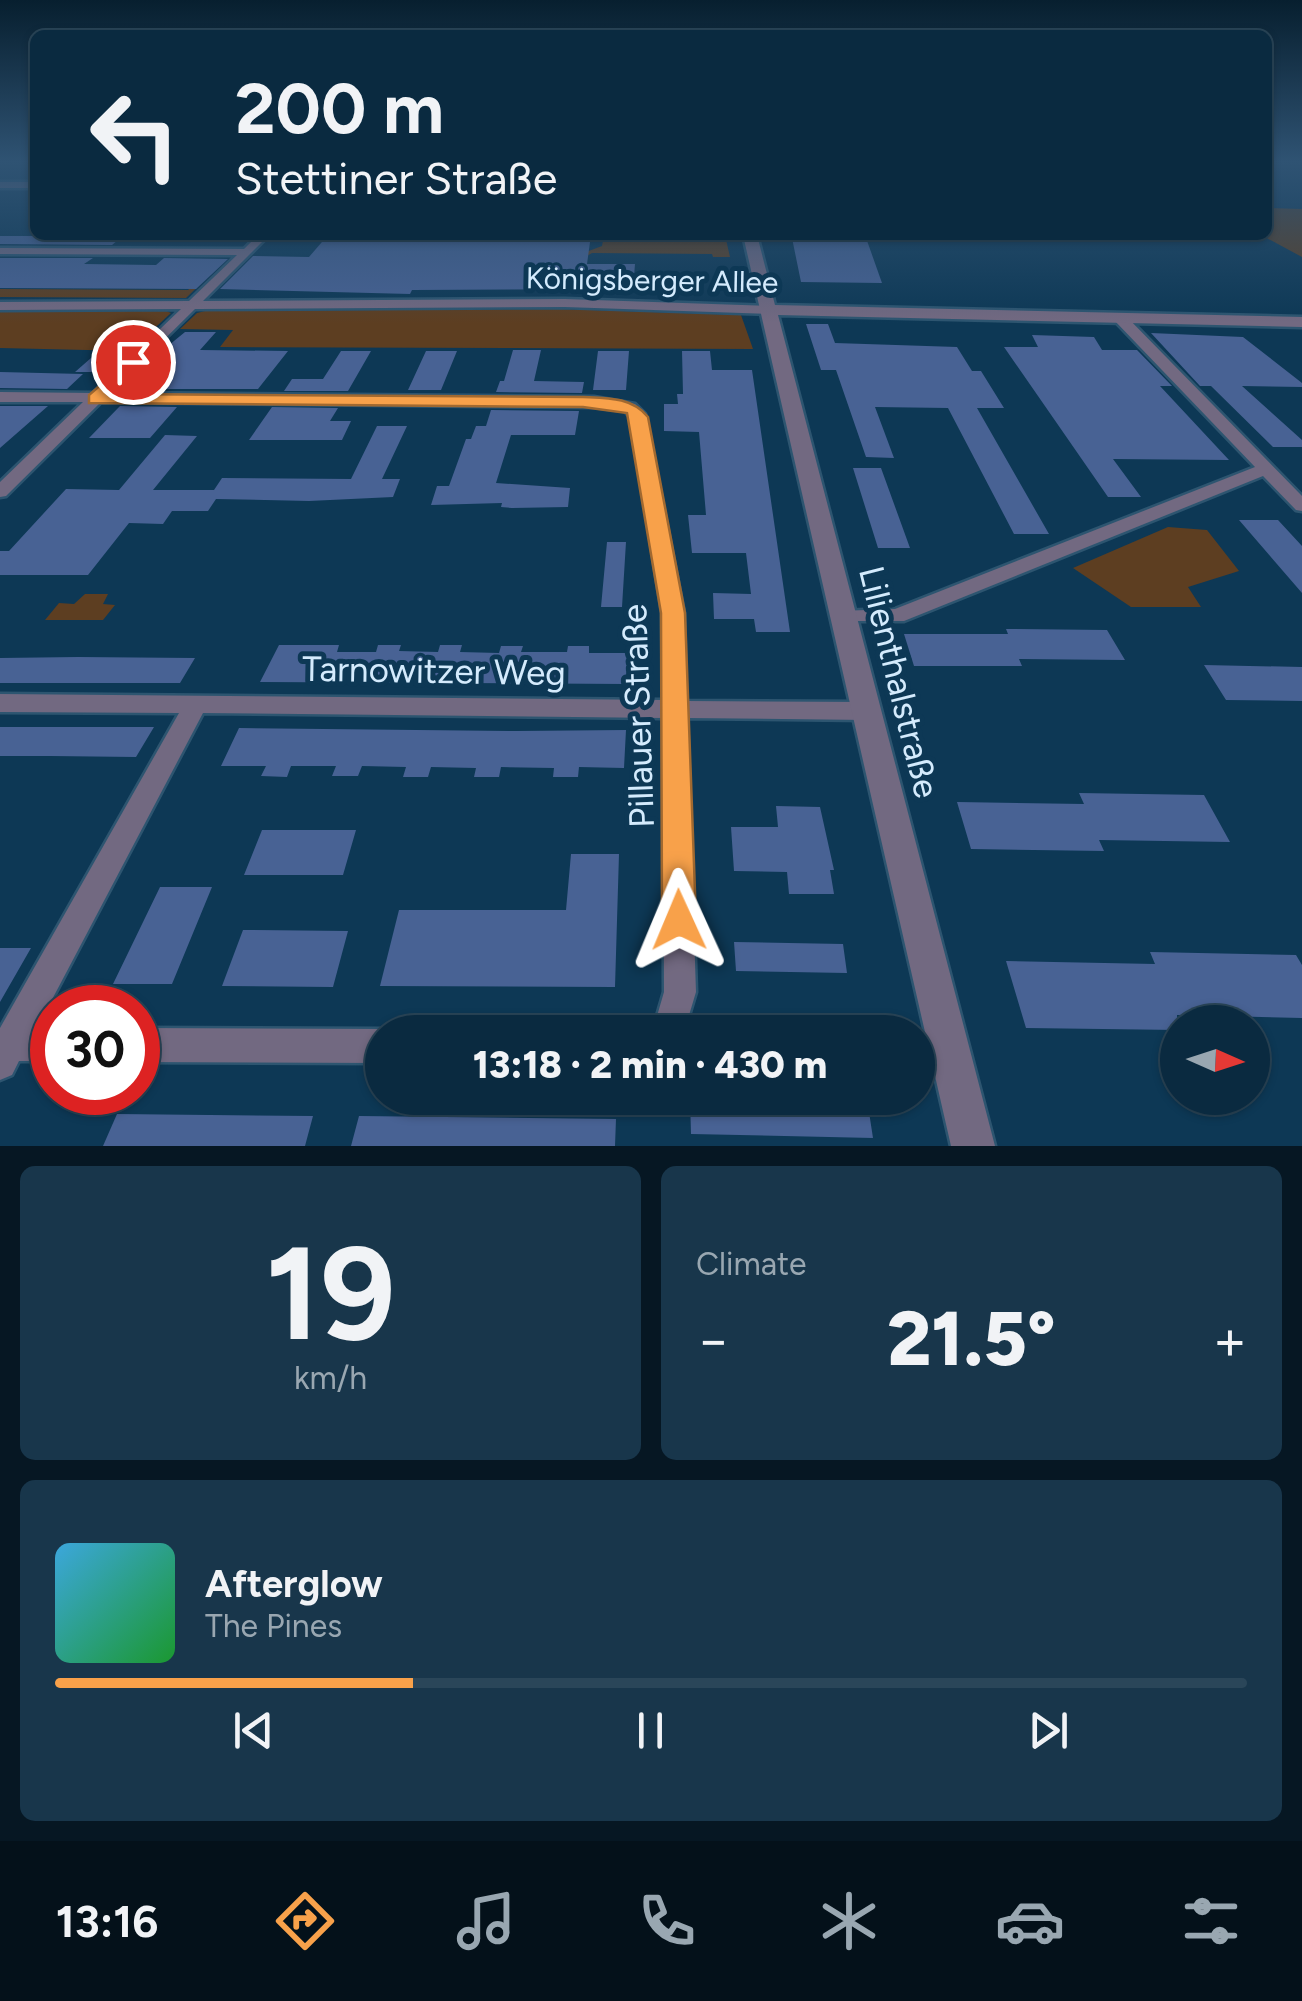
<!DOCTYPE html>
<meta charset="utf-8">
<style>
:root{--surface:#0a2a40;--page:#18364b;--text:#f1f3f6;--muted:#99a7b1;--line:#2a4659;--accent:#f8a14a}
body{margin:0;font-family:Figtree,sans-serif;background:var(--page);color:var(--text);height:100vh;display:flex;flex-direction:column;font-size:38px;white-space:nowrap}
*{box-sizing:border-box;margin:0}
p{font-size:32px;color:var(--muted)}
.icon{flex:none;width:55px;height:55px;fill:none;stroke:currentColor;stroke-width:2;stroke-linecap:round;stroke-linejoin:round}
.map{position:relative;height:1146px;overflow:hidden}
.drawer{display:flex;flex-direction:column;gap:20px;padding:20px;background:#061723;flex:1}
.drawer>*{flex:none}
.top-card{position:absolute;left:30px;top:30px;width:1242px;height:210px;border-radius:15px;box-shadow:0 2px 8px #0004,0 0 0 2px var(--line);background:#0a2a40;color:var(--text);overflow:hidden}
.needle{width:65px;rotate:93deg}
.tools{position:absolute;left:1160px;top:1005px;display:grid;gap:20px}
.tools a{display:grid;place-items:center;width:110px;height:110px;border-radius:50%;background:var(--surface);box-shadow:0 2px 8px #0004,0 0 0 2px var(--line);font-size:50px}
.speed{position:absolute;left:30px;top:985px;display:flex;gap:20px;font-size:50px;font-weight:700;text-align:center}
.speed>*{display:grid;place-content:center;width:130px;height:130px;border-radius:50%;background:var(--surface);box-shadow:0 2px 8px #0004,0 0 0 2px var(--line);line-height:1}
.speed .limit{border:15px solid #d22;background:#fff;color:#111}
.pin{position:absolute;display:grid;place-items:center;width:85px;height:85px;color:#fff;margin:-42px;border:5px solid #fff;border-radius:50%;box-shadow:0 2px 10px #0007}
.me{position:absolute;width:110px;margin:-55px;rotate:359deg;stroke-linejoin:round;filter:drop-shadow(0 0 8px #0008)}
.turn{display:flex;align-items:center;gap:35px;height:210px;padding:0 40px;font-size:45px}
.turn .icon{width:130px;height:130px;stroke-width:2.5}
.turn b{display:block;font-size:70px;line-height:85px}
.big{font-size:75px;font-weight:800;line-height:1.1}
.drawer .tile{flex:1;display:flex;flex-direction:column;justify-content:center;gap:15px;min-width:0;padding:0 35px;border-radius:15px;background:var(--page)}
.drawer .dial{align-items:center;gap:0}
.dial b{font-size:130px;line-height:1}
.song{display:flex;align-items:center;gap:30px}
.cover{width:120px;height:120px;border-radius:15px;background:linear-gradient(135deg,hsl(200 70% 55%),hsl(130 70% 35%))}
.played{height:10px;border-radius:5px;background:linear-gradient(90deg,var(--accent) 30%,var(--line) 30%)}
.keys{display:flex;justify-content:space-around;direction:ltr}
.heat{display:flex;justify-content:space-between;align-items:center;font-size:55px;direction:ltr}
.drawer .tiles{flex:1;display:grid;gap:20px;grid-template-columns:1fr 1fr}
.tile:last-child{grid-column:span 2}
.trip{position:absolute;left:365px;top:1015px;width:570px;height:100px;border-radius:50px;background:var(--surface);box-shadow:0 2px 8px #0004,0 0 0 2px var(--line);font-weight:800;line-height:100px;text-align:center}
.dock{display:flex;height:160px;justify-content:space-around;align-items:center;background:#04111a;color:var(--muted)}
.dock .icon{width:70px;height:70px}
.dock .active{color:var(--accent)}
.dock b{font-size:45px;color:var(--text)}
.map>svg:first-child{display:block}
.green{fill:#5d3e21}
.building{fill:#486294}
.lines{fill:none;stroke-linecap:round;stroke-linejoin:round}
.minor-casing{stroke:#2d5570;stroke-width:5}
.tertiary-casing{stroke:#2d5570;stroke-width:5}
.minor{fill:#726981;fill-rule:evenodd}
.tertiary{fill:#726981;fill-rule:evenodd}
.route{fill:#f8a14a;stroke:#a16930;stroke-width:2.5}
.labels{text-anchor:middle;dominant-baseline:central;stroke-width:10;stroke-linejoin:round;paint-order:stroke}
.far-street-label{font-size:30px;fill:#d4ebfd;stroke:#0d3855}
.street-label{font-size:35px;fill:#d4ebfd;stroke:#0d3855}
</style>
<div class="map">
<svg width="1302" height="1146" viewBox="0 0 1302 1146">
<rect width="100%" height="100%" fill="#0d3855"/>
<path class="green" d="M1268 208 1302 209V257L1261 235H1268Z
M604 235H725L730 257H713L712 254 592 253 585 257 586 252 602 246Z
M211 268H217L186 298 0 297V289L188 290Z
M560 309 741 315 753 349 220 347 233 330 180 329 197 313 205 311Z
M0 310 166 311 171 313 130 351 0 348Z
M1168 527 1207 530 1239 571 1188 587 1201 607H1131L1073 568Z
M85 594H108L103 604 115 605 103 620H45L59 603 74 604Z"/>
<path class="building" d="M328 235H591L587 264H635L633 289 412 290 410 294 220 289 253 256 309 257Z
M797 235H865L882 283 801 282 792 238Z
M0 236H61L124 235 112 245 0 244Z
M0 258H93L84 264 156 265 164 258 228 259 196 289 0 288Z
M806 324H828L835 343 957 347 972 371H981L1004 408H977L1049 534H1014L948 408 875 407 894 458 866 457 836 370H821Z
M185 332H216L200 350 288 351 258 389H136L152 372H136Z
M1151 333 1243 337 1302 383V387L1242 386 1302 440V447H1273L1211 386H1200Z
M1032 335 1094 337 1102 350H1137L1172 386H1160L1229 460 1113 459 1141 497H1108L1004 347H1038Z
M513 350H541L534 381 584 382 582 393 496 392 500 381H504Z
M99 351H131L110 372H75Z
M341 351H371L348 391H284L292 379H323Z
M426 351H457L441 390H408Z
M598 351H629L626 390H593Z
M682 351H710L712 370H752L790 632H756L754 619H714L713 593 751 594 746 553H692L688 515H706L699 432 664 431V404H678L677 394H683Z
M0 372 83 374 67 389 0 388Z
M0 406H48L0 448Z
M120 406 177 407 150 438H89Z
M272 407 338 408 330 421H351L342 440H249Z
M491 410 579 411 575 435H511L496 483 570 488 568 507 512 508 501 507 502 503 431 505 437 486H449L466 439H471L476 426H486Z
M377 426H407L382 479H400L393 497 309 501 216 499 208 511H172L163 524 129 523 88 575H0V551H9L66 489 119 490 165 435 197 436 153 490H214L222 478 351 479Z
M853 468H881L910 548H878Z
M1239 520H1278L1302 546V593Z
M607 542H626L622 607H601Z
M1006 629 1107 630 1125 660 1019 659 1022 666H914L904 634H1008Z
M279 645H339L337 652H376L378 645H401L399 651 438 652 440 645H462L460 652 499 653 501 646H523L521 652H567L568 646H589V653H628L626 684 260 682Z
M0 658 78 657 195 658 180 683H0Z
M1204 665 1302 667V701L1226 700Z
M0 727H154L136 757 50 756H0Z
M239 728 516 731 626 730 624 768 579 767 578 777H553L554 768 501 767 499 777H474L476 768 431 767 428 777H403L406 767 362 766 358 776H332L336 766H291L287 777 261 776 266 766H221Z
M1079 793 1204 795 1230 842 1099 840 1104 851 971 849 957 802 1084 804Z
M776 806 820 807 834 870H830L834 894H789L787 872 734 871 731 827H778Z
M262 830H356L343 875H244Z
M571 854H619L615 987 380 986 399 910H566Z
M160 887H212L172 984H113Z
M243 930 348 931 333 987 222 986Z
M734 942 843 944 847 973 736 971Z
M0 948H31L0 1002Z
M1150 952 1296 955 1302 965V1018L1177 1015 1178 1030 1026 1028 1006 961 1155 964Z
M690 1098 867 1099 873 1138 691 1134Z
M117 1114 313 1116 305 1146H103Z
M359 1116 616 1119 615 1146H351Z"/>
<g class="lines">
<defs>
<path id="minor" d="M0 182H35V188H0Z
M258 235H269L203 301 565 299 770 306 776 310 770 314 565 307 195 309 110 393 594 397 635 404 645 414 684 613 686 701 867 702 875 705 879 711 875 717 867 720 687 718 696 992 684 1032H646L650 1020 657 1016 664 992 663 718 203 713 37 1028 52 1029V1061H19L12 1075 0 1080V1028L179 713 0 712V694L663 700 662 613 631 418 625 411 594 407 101 402 6 496 0 497V482L83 402H0V392L93 393 181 309 0 310V302L189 301 237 255 0 254V248L244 249Z
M1114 314H1124L1302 496V511L1296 510 1263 476 904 621H838L834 616 838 611 895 609 1255 467 1114 320Z
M138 1028 382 1029 389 1032H382V1063L138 1062Z"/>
<path id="tertiary" d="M743 235H757L775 305 1302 317V327L778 315 995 1146H951Z"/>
</defs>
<use href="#minor" class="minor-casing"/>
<use href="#tertiary" class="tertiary-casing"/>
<use href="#minor" class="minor"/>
<use href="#tertiary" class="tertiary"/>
</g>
<linearGradient id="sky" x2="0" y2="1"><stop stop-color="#071f2f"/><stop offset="0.5" stop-color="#2f5373"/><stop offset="1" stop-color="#2f5373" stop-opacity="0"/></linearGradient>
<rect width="1302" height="323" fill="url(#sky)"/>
<path class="route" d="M133 357 141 362 110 394 583 397C607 398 632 397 648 417L685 613 696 920 691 931 679 935 667 931 662 920 661 613 627 413 583 407 89 403V395Z"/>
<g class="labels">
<g class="far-street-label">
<text transform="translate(652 280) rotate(1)">Königsberger Allee</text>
</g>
<g class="street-label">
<text transform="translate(434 671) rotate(1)">Tarnowitzer Weg</text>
<text transform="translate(899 682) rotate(76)">Lilienthalstraße</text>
<text transform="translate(638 716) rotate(-92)">Pillauer Straße</text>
</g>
</g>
</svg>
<div class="tools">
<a><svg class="needle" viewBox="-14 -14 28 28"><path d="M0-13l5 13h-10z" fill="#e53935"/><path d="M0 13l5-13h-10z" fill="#99a7b1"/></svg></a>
</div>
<div class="speed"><div class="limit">30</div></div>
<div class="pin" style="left:133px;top:362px;background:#d93025"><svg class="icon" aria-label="arrive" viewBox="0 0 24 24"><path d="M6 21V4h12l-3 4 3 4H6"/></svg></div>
<svg class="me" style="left:679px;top:920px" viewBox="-20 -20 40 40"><path d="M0-17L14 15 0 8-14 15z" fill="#f8a14a" stroke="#fff" stroke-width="4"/></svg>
<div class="trip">13:18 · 2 min · 430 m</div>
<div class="top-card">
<div class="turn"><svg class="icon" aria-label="left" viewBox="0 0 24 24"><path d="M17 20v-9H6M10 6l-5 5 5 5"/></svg><div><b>200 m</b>Stettiner Straße</div></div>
</div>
</div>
<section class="drawer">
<div class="tiles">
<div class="tile dial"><b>19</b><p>km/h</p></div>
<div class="tile"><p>Climate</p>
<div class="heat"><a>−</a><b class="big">21.5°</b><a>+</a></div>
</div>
<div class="tile">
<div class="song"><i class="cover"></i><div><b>Afterglow</b><p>The Pines</p></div></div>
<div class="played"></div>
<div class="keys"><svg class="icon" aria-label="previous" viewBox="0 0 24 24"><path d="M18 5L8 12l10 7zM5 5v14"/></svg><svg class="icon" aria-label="pause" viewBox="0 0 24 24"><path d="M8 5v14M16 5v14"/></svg><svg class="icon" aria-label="next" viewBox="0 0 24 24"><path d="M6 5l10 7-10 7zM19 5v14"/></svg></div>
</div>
</div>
</section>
<nav class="dock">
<b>13:16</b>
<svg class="icon active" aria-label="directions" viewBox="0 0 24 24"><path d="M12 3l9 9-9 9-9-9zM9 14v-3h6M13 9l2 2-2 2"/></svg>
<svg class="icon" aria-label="music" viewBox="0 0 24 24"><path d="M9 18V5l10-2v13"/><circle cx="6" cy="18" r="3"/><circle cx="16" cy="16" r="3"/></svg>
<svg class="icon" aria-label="phone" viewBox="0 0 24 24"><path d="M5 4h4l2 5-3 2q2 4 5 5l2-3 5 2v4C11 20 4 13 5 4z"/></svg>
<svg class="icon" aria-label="climate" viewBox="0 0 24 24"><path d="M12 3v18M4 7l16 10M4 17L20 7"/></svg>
<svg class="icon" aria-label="car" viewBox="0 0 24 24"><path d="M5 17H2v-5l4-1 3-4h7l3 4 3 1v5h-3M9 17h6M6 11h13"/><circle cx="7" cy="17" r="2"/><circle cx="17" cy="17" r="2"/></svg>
<svg class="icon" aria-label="filters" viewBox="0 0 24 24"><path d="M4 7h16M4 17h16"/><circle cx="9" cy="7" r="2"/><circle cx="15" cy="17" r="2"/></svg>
</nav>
